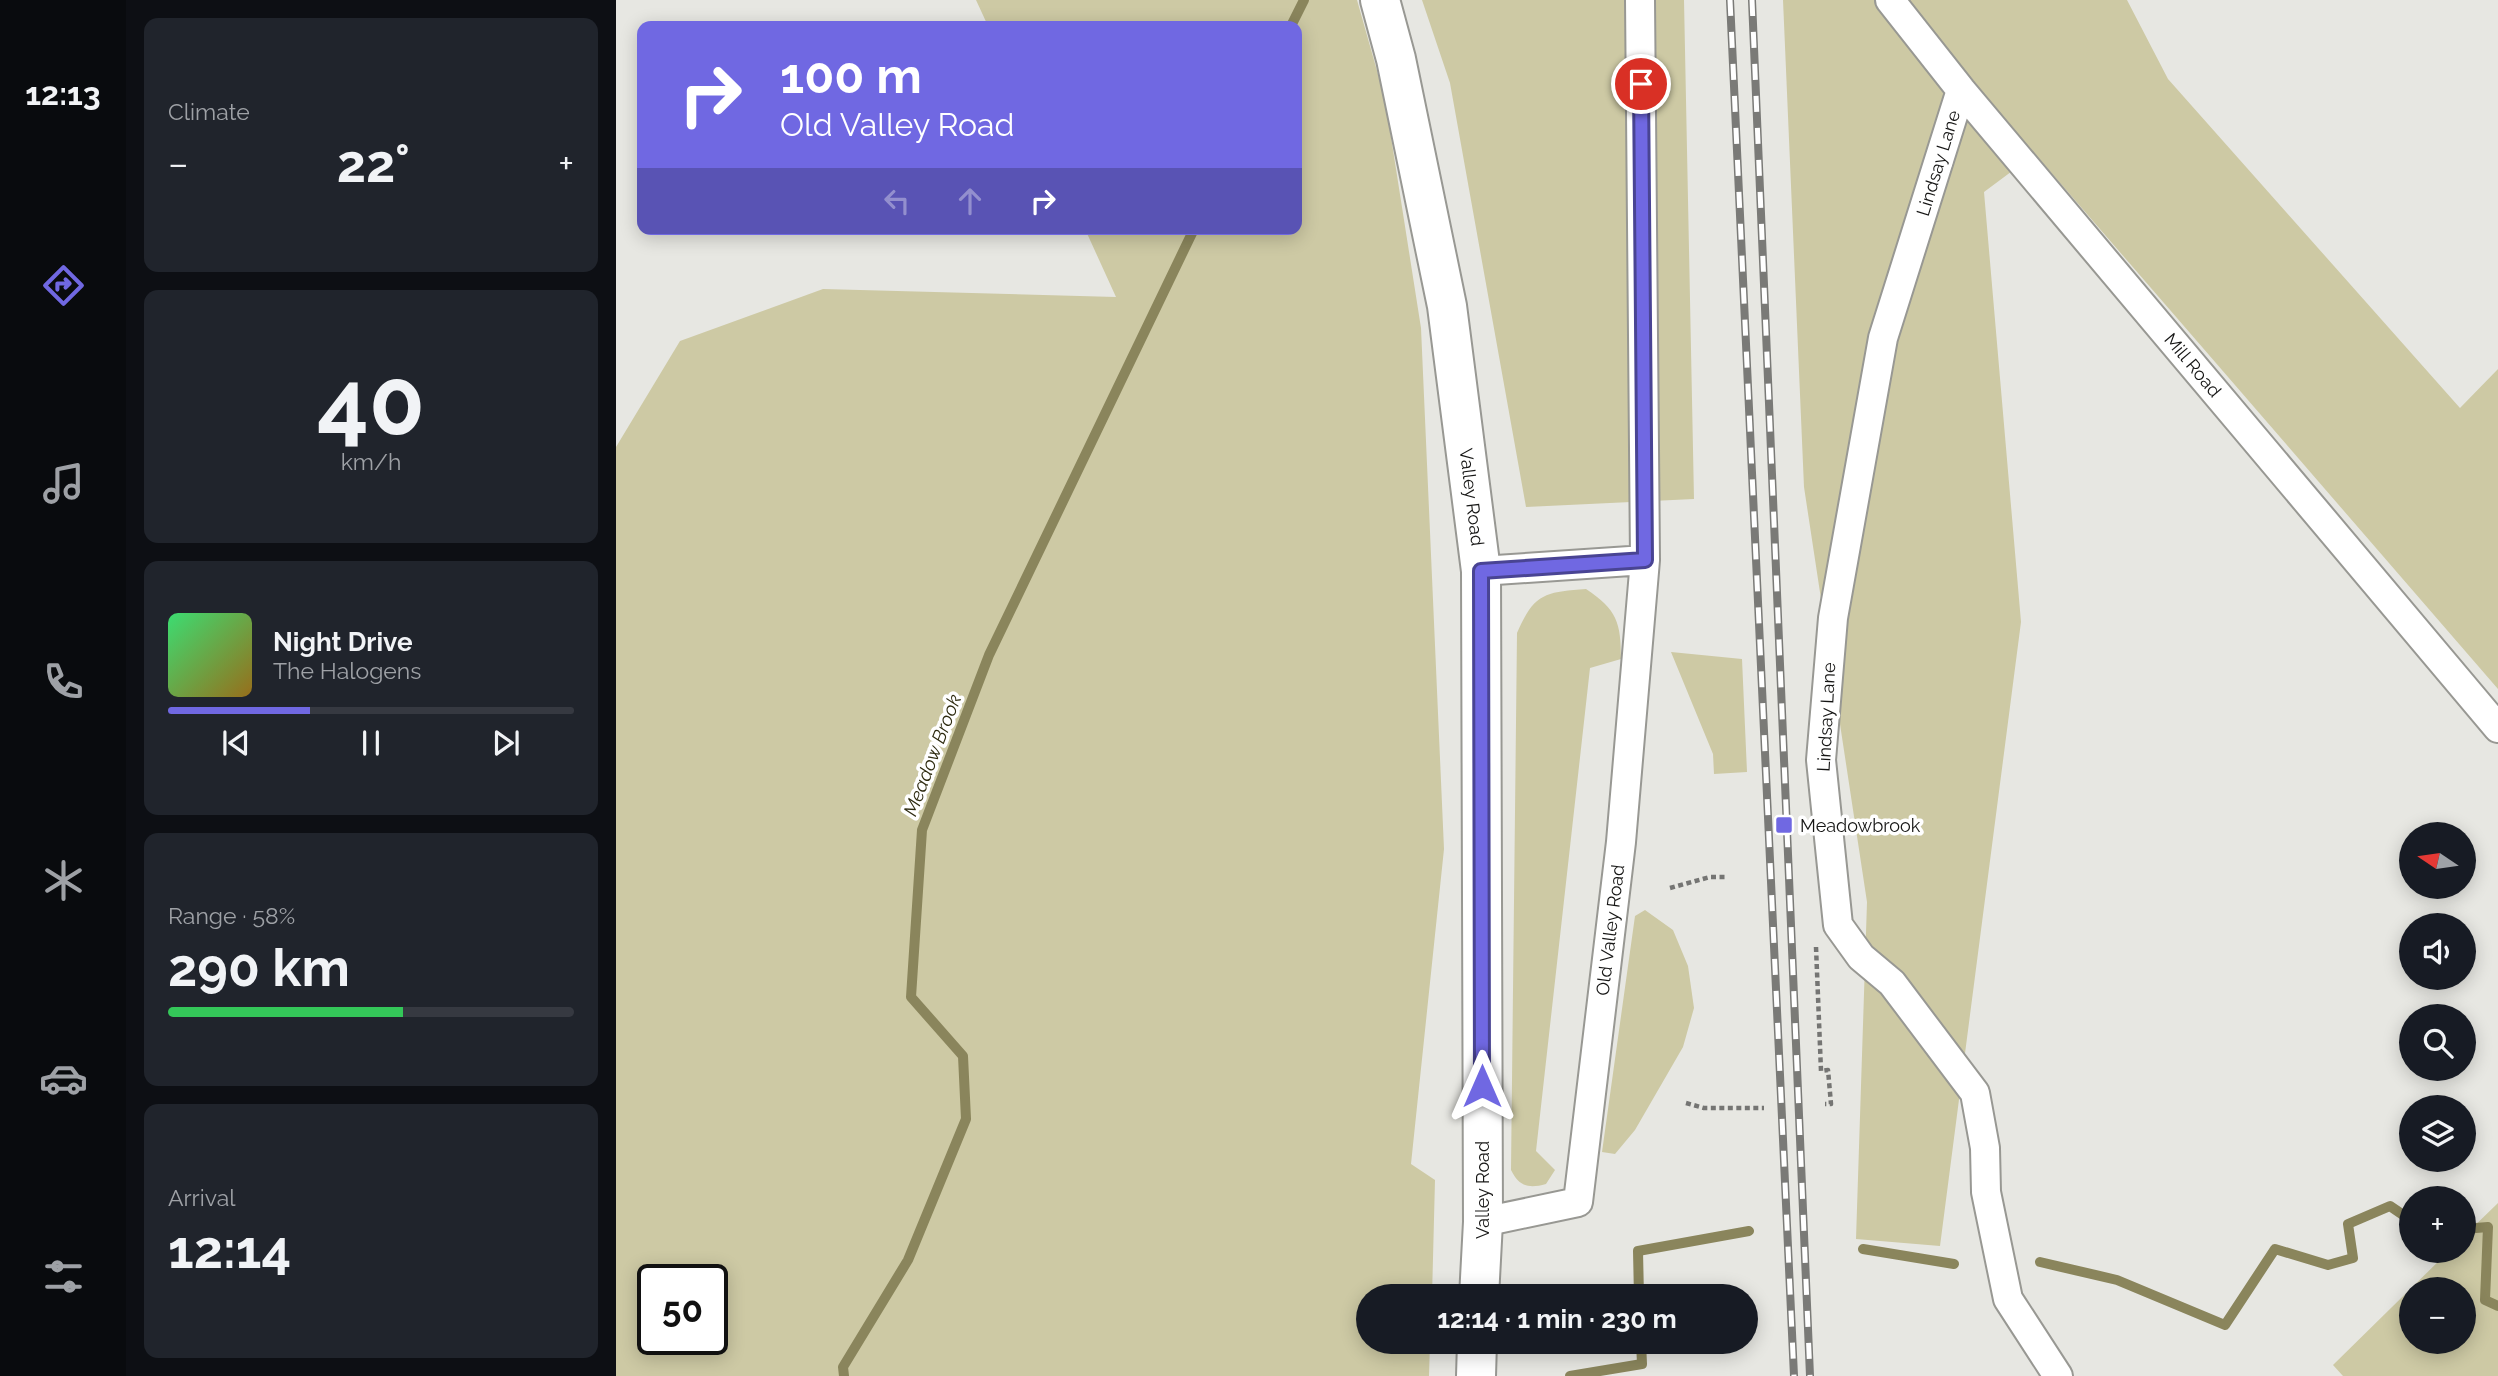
<!DOCTYPE html>
<meta charset="utf-8">
<style>
:root{--surface:#171b24;--page:#20242c;--text:#f1f3f6;--muted:#9ea1a6;--line:#363941;--accent:#7068e2}
body{margin:0;font-family:Raleway,sans-serif;background:var(--page);color:var(--text);height:100vh;display:flex;flex-direction:column;font-size:26px;white-space:nowrap}
*{box-sizing:border-box;margin:0}
p{font-size:23px;color:var(--muted)}
.icon{flex:none;width:38px;height:38px;fill:none;stroke:currentColor;stroke-width:2;stroke-linecap:round;stroke-linejoin:round}
.map{position:relative;flex:1;overflow:hidden}
.panel{display:flex;flex-direction:column;gap:18px;padding:18px;background:#0d0f14;width:490px}
.panel>*{flex:none}
.guide{position:absolute;left:21px;top:21px;width:665px;height:214px;border-radius:14px;box-shadow:0 4px 18px #0003;background:#7068e2;color:#fff;overflow:hidden}
.needle{width:46px;rotate:283deg}
.tools{position:absolute;left:1783px;top:822px;display:grid;gap:14px}
.tools a{display:grid;place-items:center;width:77px;height:77px;border-radius:50%;background:var(--surface);box-shadow:0 4px 18px #0003;font-size:35px}
.speed{position:absolute;left:21px;top:1264px;display:flex;gap:14px;font-size:35px;font-weight:700;text-align:center}
.speed>*{display:grid;place-content:center;width:91px;height:91px;border-radius:50%;background:var(--surface);box-shadow:0 4px 18px #0003;line-height:1}
.speed .limit{border:4px solid #111;border-radius:10px;background:#fff;color:#111}
.pin{position:absolute;display:grid;place-items:center;width:60px;height:60px;color:#fff;margin:-30px;border:4px solid #fff;border-radius:50%;box-shadow:0 2px 7px #0007}
.me{position:absolute;width:77px;margin:-38px;rotate:0deg;stroke-linejoin:round;filter:drop-shadow(0 0 5px #0008)}
.turn{display:flex;align-items:center;gap:24px;height:147px;padding:0 28px;font-size:32px}
.turn .icon{width:91px;height:91px;stroke-width:2.5}
.turn b{display:block;font-size:49px;line-height:60px}
.lanes{display:flex;align-items:center;height:66px;padding:0 28px;background:#0003;justify-content:center;gap:35px;direction:ltr}
.lanes .off{opacity:.35}
.big{font-size:52px;font-weight:700;line-height:1.1}
.panel .card{flex:1;display:flex;flex-direction:column;justify-content:center;gap:10px;min-width:0;padding:0 24px;border-radius:14px;background:var(--page)}
.panel .dial{align-items:center;gap:0}
.dial b{font-size:91px;line-height:1}
.song{display:flex;align-items:center;gap:21px}
.cover{width:84px;height:84px;border-radius:10px;background:linear-gradient(135deg,hsl(140 70% 55%),hsl(40 70% 35%))}
.played{height:7px;border-radius:4px;background:linear-gradient(90deg,var(--accent) 35%,var(--line) 35%)}
.keys{display:flex;justify-content:space-around;direction:ltr}
.heat{display:flex;justify-content:space-between;align-items:center;font-size:38px;direction:ltr}
.charge{height:10px;border-radius:5px;background:linear-gradient(90deg,#34c759 58%,var(--line) 0)}
.trip{position:absolute;left:740px;top:1284px;width:402px;height:70px;border-radius:35px;background:var(--surface);box-shadow:0 4px 18px #0003;font-weight:700;line-height:70px;text-align:center}
main{display:flex;flex:1;min-height:0}
.dock{display:flex;flex-direction:column;width:126px;justify-content:space-around;align-items:center;background:#090b0e;color:var(--muted)}
.dock .icon{width:49px;height:49px}
.dock .active{color:var(--accent)}
.dock b{font-size:32px;color:var(--text)}
.map>svg:first-child{display:block}
.green{fill:#cdc9a4;fill-rule:evenodd}
.lines{fill:none;stroke-linecap:round;stroke-linejoin:round}
.stream{stroke:#8a855c;stroke-width:10}
.street-casing{stroke:#989893;stroke-width:32}
.secondary-casing{stroke:#989893;stroke-width:42}
.path{stroke:#757573;stroke-width:4.5;stroke-dasharray:5 3.5;stroke-linecap:butt}
.street{stroke:#fff;stroke-width:28}
.secondary{stroke:#fff;stroke-width:38}
.rail-casing{stroke:#7a7a77;stroke-width:8}
.rail{stroke:#fff;stroke-width:5;stroke-dasharray:16;stroke-linecap:butt}
.route-casing{stroke:#494493;stroke-width:18}
.route{stroke:#7068e2;stroke-width:12}
.poi-dot{fill:#7068e2;stroke:#fff;stroke-width:2.5}
.labels{text-anchor:middle;dominant-baseline:central;stroke-width:7;stroke-linejoin:round;paint-order:stroke}
.street-label{font-size:18px;fill:#151514;stroke:#fff}
.poi-label{font-size:18px;fill:#151514;stroke:#fff;text-anchor:start}
.water-label{font-size:19px;font-style:italic;fill:#2e2b10;stroke:#fff}
</style>
<main>
<nav class="dock">
<b>12:13</b>
<svg class="icon active" aria-label="directions" viewBox="0 0 24 24"><path d="M12 3l9 9-9 9-9-9zM9 14v-3h6M13 9l2 2-2 2"/></svg>
<svg class="icon" aria-label="music" viewBox="0 0 24 24"><path d="M9 18V5l10-2v13"/><circle cx="6" cy="18" r="3"/><circle cx="16" cy="16" r="3"/></svg>
<svg class="icon" aria-label="phone" viewBox="0 0 24 24"><path d="M5 4h4l2 5-3 2q2 4 5 5l2-3 5 2v4C11 20 4 13 5 4z"/></svg>
<svg class="icon" aria-label="climate" viewBox="0 0 24 24"><path d="M12 3v18M4 7l16 10M4 17L20 7"/></svg>
<svg class="icon" aria-label="car" viewBox="0 0 24 24"><path d="M5 17H2v-5l4-1 3-4h7l3 4 3 1v5h-3M9 17h6M6 11h13"/><circle cx="7" cy="17" r="2"/><circle cx="17" cy="17" r="2"/></svg>
<svg class="icon" aria-label="filters" viewBox="0 0 24 24"><path d="M4 7h16M4 17h16"/><circle cx="9" cy="7" r="2"/><circle cx="15" cy="17" r="2"/></svg>
</nav>
<section class="panel">
<div class="card"><p>Climate</p>
<div class="heat"><a>−</a><b class="big">22°</b><a>+</a></div>
</div>
<div class="card dial"><b>40</b><p>km/h</p></div>
<div class="card">
<div class="song"><i class="cover"></i><div><b>Night Drive</b><p>The Halogens</p></div></div>
<div class="played"></div>
<div class="keys"><svg class="icon" aria-label="previous" viewBox="0 0 24 24"><path d="M18 5L8 12l10 7zM5 5v14"/></svg><svg class="icon" aria-label="pause" viewBox="0 0 24 24"><path d="M8 5v14M16 5v14"/></svg><svg class="icon" aria-label="next" viewBox="0 0 24 24"><path d="M6 5l10 7-10 7zM19 5v14"/></svg></div>
</div>
<div class="card"><p>Range · 58%</p><b class="big">290 km</b><div class="charge"></div></div>
<div class="card"><p>Arrival</p><b class="big">12:14</b></div>
</section>
<div class="map">
<svg width="1882" height="1376" viewBox="0 0 1882 1376">
<rect width="100%" height="100%" fill="#e7e7e2"/>
<path class="green" d="M360 0H741L769 99 805 328 828 849 795 1164 819 1180 816 1297H752V1342H814L813 1376H0V447L64 341 207 289 500 297 469 229H681V26H372ZM37 1279H96V1339H37Z
M806 0H1068L1078 499 910 507 834 83Z
M1167 0H1511L1552 79 1844 408 1882 369V689L1419 154 1368 192 1405 622 1324 1246 1240 1239 1251 902 1188 487Z
M970 589C1001 610 1005 622 1005 659L974 668 920 1151 939 1170 930 1184C912 1189 903 1186 895 1170L901 633C918 594 928 592 970 589Z
M1055 652 1126 659 1131 772 1098 774 1097 754Z
M1029 910 1057 930 1072 966 1078 1008 1067 1047 1019 1130 999 1154 986 1152 1019 916Z
M1882 1203V1376H1727L1717 1365 1833 1251H1848V1236ZM1796 1290H1848V1342H1796Z"/>
<g class="lines">
<path class="stream" d="M675 26 688 0
M1848 1229 1872 1227 1869 1300 1882 1306
M1247 1249 1338 1264
M1424 1262 1501 1280 1609 1325 1659 1249 1712 1265 1737 1258 1732 1224 1774 1206 1796 1221
M1023 1297 1022 1251 1133 1231
M228 1376 227 1367 292 1260 350 1119 347 1056 295 997 306 830 373 655 578 229
M954 1376 1026 1364 1025 1342"/>
<defs>
<path id="street" d="M1274 0 1345 90 1882 728
M1345 90 1267 338 1217 618 1205 760 1222 925 1245 957 1276 983 1359 1093 1369 1148 1370 1192 1392 1299 1442 1376
M865 571 1029 560
M867 1222 962 1202 1005 842 1029 560 1024 0"/>
<path id="secondary" d="M764 0 780 59 831 306 865 571 867 1222 863 1297
M860 1376 861 1342"/>
</defs>
<use href="#street" class="street-casing"/>
<use href="#secondary" class="secondary-casing"/>
<path class="path" d="M1054 888 1094 877H1112
M1200 947 1205 1071 1212 1070 1215 1104H1209
M1070 1103 1088 1108H1148"/>
<use href="#street" class="street"/>
<use href="#secondary" class="secondary"/>
<defs>
<path id="rail" d="M1114 0 1178 1376
M1136 0 1194 1376"/>
</defs>
<use href="#rail" class="rail-casing"/>
<use href="#rail" class="rail"/>
</g>
<g class="lines">
<defs>
<path id="route" d="M866 1086 865 571 1029 560 1025 84"/>
</defs>
<use href="#route" class="route-casing"/>
<use href="#route" class="route"/>
</g>
<rect class="poi-dot" x="1159" y="816" width="18" height="18" rx="3.5"/>
<g class="labels">
<g class="street-label">
<text transform="translate(1322 163) rotate(-73)">Lindsay Lane</text>
<text transform="translate(1577 365) rotate(50)">Mill Road</text>
<text transform="translate(856 497) rotate(83)">Valley Road</text>
<text transform="translate(1210 717) rotate(-87)">Lindsay Lane</text>
<text transform="translate(994 930) rotate(-83)">Old Valley Road</text>
<text transform="translate(866 1190) rotate(-90)">Valley Road</text>
</g>
<g class="poi-label">
<text x="1184" y="825">Meadowbrook</text>
</g>
<g class="water-label">
<text transform="translate(316 755) rotate(-69)">Meadow Brook</text>
</g>
</g>
</svg>
<div class="tools">
<a><svg class="needle" viewBox="-14 -14 28 28"><path d="M0-13l5 13h-10z" fill="#e53935"/><path d="M0 13l5-13h-10z" fill="#9ea1a6"/></svg></a>
<a><svg class="icon" aria-label="sound" viewBox="0 0 24 24"><path d="M4 9h4l5-4v14l-5-4H4zM17 9q2 3 0 6"/></svg></a>
<a><svg class="icon" aria-label="search" viewBox="0 0 24 24"><circle cx="10" cy="10" r="6"/><path d="M15 15l6 6"/></svg></a>
<a><svg class="icon" aria-label="layers" viewBox="0 0 24 24"><path d="M12 4l9 5-9 5-9-5zM3 14l9 5 9-5"/></svg></a>
<a>+</a>
<a>−</a>
</div>
<div class="speed"><div class="limit">50</div></div>
<div class="pin" style="left:1025px;top:84px;background:#d93025"><svg class="icon" aria-label="arrive" viewBox="0 0 24 24"><path d="M6 21V4h12l-3 4 3 4H6"/></svg></div>
<svg class="me" style="left:866px;top:1086px" viewBox="-20 -20 40 40"><path d="M0-17L14 15 0 8-14 15z" fill="#7068e2" stroke="#fff" stroke-width="4"/></svg>
<div class="trip">12:14 · 1 min · 230 m</div>
<div class="guide">
<div class="turn"><svg class="icon" aria-label="right" viewBox="0 0 24 24"><path d="M7 20v-9h11M14 6l5 5-5 5"/></svg><div><b>100 m</b>Old Valley Road</div></div>
<div class="lanes"><svg class="icon off" aria-label="left" viewBox="0 0 24 24"><path d="M17 20v-9H6M10 6l-5 5 5 5"/></svg><svg class="icon off" aria-label="ahead" viewBox="0 0 24 24"><path d="M12 20V5M6 11l6-6 6 6"/></svg><svg class="icon" aria-label="right" viewBox="0 0 24 24"><path d="M7 20v-9h11M14 6l5 5-5 5"/></svg></div>
</div>
</div>
</main>
